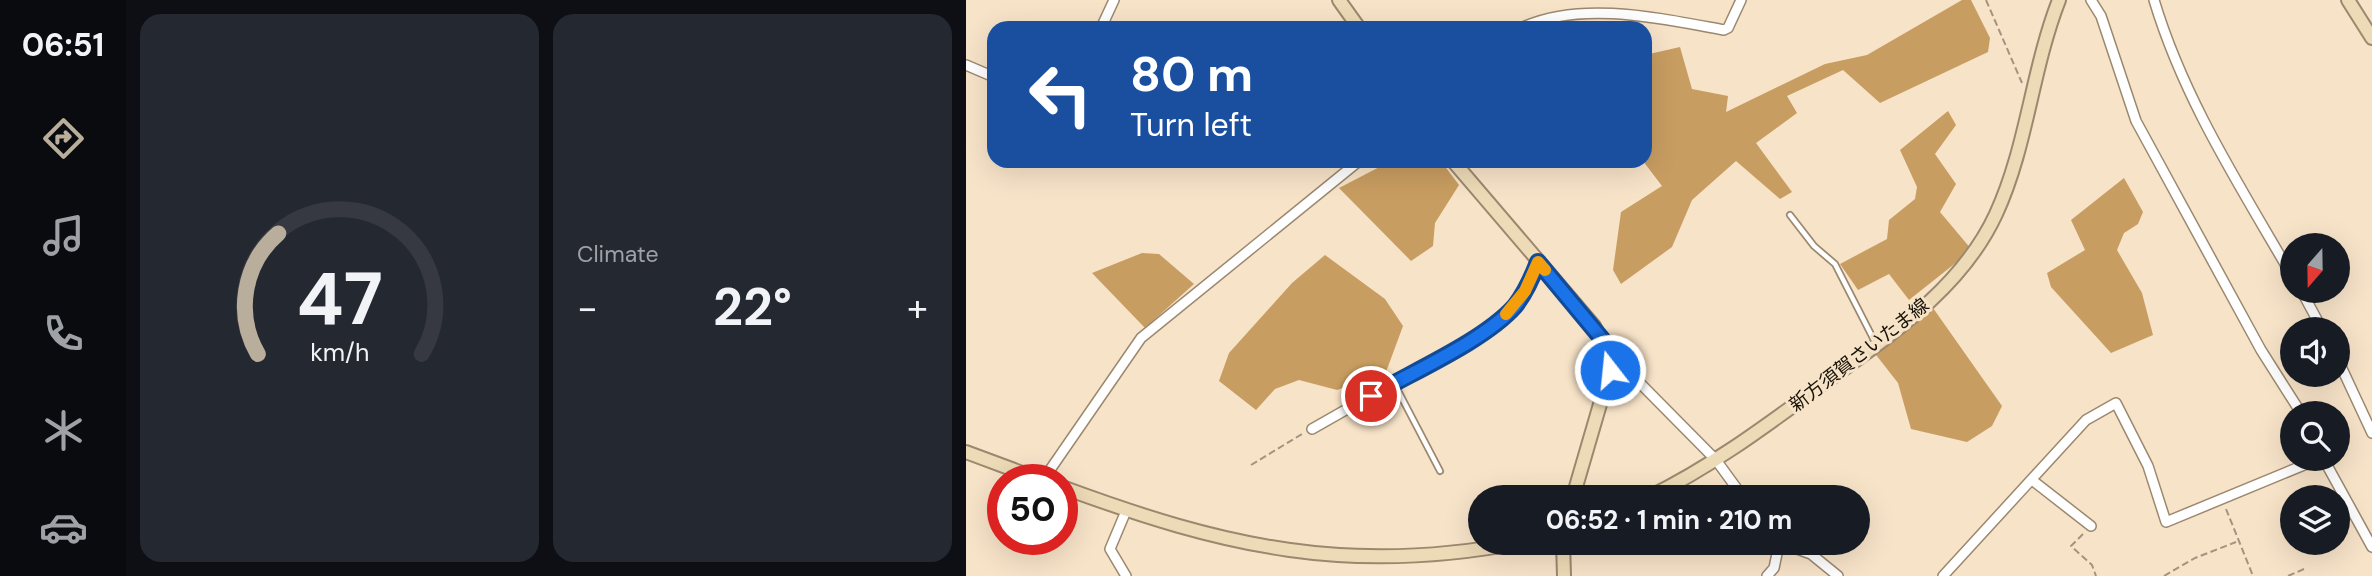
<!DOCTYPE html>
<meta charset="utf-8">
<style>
:root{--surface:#171b24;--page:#242831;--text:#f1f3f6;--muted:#9ea1a6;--line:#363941;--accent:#b9ad9b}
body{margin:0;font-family:"DM Sans","Noto Sans JP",sans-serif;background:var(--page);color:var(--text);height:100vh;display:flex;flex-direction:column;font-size:26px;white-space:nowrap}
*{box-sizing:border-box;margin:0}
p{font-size:23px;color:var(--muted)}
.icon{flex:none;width:38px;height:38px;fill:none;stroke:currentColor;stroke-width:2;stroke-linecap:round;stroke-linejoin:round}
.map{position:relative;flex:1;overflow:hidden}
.panel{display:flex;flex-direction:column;gap:14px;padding:14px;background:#0d0f14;width:840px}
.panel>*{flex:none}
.top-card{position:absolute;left:21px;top:21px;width:665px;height:147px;border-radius:21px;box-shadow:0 7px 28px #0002;background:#1a4fa0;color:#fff;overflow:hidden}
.needle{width:46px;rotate:200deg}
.controls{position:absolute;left:1314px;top:233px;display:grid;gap:14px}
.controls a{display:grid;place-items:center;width:70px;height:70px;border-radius:50%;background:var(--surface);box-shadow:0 7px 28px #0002;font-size:35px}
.speed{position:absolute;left:21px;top:464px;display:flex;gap:14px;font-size:35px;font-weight:700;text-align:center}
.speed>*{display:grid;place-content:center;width:91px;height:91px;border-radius:50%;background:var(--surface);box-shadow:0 7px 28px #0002;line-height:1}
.speed .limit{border:10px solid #d22;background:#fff;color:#111}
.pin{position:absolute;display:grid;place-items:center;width:60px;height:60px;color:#fff;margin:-30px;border:4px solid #fff;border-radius:50%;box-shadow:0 2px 7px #0007}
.me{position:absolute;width:77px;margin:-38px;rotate:344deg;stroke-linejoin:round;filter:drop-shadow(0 0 5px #0008)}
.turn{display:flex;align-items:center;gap:24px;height:147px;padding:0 28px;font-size:32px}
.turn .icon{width:91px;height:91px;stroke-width:2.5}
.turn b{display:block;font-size:49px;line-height:60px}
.big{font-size:52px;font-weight:700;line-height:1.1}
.panel .tile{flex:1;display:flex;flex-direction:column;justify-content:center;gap:10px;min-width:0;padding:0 24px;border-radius:21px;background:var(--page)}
.panel .dial{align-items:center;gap:0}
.dial svg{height:182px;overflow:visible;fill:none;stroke:var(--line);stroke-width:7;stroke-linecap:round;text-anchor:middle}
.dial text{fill:var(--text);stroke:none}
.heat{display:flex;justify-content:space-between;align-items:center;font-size:38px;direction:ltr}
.panel .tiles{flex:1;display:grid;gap:14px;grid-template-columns:repeat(2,1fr)}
.trip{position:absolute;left:502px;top:485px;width:402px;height:70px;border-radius:35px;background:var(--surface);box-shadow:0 7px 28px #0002;font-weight:700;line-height:70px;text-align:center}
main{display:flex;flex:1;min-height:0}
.tab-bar{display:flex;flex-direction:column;width:126px;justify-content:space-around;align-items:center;background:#090b0e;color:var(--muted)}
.tab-bar .icon{width:49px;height:49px}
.tab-bar .active{color:var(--accent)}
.tab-bar b{font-size:32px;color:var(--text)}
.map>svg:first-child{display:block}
.forest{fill:#c89d61}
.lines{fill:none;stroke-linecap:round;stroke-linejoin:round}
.lane-casing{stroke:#9b886f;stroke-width:8}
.street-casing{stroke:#9b886f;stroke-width:12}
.secondary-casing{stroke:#9b886f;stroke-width:16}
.path{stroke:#a3947f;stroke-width:2;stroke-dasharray:7 3.5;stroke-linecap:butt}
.lane{stroke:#fff;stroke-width:4.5}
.street{stroke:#fff;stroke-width:9}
.secondary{stroke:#eddab6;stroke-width:12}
.route-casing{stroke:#114b97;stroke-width:18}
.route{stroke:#1a73e8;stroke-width:12}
.slow{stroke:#f59e0b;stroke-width:12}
.labels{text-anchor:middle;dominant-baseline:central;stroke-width:6;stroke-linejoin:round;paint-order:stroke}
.street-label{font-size:19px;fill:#171107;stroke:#f7e3c8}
</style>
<main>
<nav class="tab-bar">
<b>06:51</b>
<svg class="icon active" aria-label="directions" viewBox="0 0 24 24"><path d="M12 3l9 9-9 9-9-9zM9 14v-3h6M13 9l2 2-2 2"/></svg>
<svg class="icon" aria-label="music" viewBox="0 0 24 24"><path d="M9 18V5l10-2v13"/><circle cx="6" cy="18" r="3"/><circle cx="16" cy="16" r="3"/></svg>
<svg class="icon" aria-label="phone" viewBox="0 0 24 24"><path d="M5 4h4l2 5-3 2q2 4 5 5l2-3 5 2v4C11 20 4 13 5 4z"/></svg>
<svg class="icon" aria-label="climate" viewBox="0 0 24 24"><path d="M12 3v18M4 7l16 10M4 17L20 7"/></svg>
<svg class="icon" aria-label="car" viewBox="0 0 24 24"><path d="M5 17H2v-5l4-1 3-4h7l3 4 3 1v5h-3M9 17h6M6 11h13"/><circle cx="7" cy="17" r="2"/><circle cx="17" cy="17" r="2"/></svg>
</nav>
<section class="panel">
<div class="tiles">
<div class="tile dial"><svg viewBox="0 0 100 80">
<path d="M14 69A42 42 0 1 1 86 69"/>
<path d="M14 69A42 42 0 0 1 23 16" stroke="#b9ad9b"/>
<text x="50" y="56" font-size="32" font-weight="700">47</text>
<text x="50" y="72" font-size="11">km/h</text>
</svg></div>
<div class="tile"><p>Climate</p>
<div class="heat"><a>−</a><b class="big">22°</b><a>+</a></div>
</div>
</div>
</section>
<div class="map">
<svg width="1406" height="576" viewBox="0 0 1406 576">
<rect width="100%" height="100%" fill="#f7e3c8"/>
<path class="forest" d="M996 0H1005L1024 38 1022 52 914 103 877 70 821 96 831 113 790 143 826 192 814 199 770 161 726 200 706 247 655 284 647 270 655 212 696 186 677 161 679 55 714 47 726 89 762 96 760 112 859 64 901 55Z
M982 111 990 125 969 154 990 184 974 212 1006 250 943 300 923 274 892 290 874 264 921 239 923 220 949 199 951 187 934 150Z
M425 161H475L493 185 469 223 467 246 445 261 373 188Z
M1158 178 1177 212 1172 224 1158 233 1151 250 1176 293 1187 335 1145 353 1085 287 1081 273 1119 250 1105 220Z
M176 253 193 254 228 284 179 328 126 273Z
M359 255 419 299 437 326 420 372 371 390 333 380 309 389 290 410 253 381 263 353 326 283Z
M967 308 1036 406 1026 426 1001 442 945 429 932 383 907 351Z"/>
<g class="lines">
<defs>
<path id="lane" d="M824 215 848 246 869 264 910 344
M428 383 474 471"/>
<path id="street" d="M1125 0 1135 16 1170 121 1295 350 1335 413
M1188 0C1218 100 1274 186 1326 276
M135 28 148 0
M555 28C614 0 693 18 758 30L762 28 775 0
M0 65 28 77
M1335 290 1356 329
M644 360 657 366 750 460 777 497
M1372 360 1406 433
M346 429 448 371 468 364 537 317 559 291 572 262
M1357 458 1406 547
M77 480 175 338 393 161
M1066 480 1125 526
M160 511 144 549 160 576
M812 542 845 554 872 576
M801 576 808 568 813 544
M977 576 1120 420 1150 403 1182 466 1200 522 1355 458"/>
<path id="secondary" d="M373 0 393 28
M1382 0 1406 38
M487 161 628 326 641 350 644 370 607 497
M0 452 75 480
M96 487C258 547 383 576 557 542
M683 497C745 467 801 425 857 384 921 337 995 290 1030 214 1061 147 1066 69 1093 0
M597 542 598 576"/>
</defs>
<use href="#lane" class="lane-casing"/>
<use href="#street" class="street-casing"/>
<use href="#secondary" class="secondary-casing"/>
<path class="path" d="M1020 0 1056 83
M285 465 336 434
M1260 509 1287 576
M1117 534 1105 546 1126 565 1130 576
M1198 576 1229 558 1270 542
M1322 576 1338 569"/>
<use href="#lane" class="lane"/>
<use href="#street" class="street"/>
<use href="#secondary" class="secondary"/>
</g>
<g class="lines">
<defs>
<path id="route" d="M405 396C446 372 518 341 549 306 559 293 566 278 572 262L636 339 644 370"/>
</defs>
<use href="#route" class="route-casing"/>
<use href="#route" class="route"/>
<path class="slow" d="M540 314 559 291 572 262 579 270"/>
</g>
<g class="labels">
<g class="street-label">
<text transform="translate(893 355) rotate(-38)">新方須賀さいたま線</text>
</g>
</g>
</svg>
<div class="controls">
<a><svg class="needle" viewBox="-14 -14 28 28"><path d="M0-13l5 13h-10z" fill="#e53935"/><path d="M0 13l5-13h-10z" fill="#9ea1a6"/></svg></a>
<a><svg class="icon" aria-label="sound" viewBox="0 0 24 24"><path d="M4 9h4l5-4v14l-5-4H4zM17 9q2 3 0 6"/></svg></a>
<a><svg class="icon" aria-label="search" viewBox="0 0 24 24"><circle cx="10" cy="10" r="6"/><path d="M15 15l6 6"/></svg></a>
<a><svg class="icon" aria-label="layers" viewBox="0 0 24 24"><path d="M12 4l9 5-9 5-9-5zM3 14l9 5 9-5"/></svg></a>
</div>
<div class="speed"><div class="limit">50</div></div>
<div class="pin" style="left:405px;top:396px;background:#d93025"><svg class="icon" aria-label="arrive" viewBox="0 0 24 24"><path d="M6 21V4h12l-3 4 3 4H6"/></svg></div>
<svg class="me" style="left:644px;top:370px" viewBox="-20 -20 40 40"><circle r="17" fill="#1a73e8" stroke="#fff" stroke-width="3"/><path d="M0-11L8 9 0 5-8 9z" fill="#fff"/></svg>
<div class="trip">06:52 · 1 min · 210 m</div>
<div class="top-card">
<div class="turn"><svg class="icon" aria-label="left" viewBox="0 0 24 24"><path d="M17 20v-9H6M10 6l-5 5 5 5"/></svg><div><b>80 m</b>Turn left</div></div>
</div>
</div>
</main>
